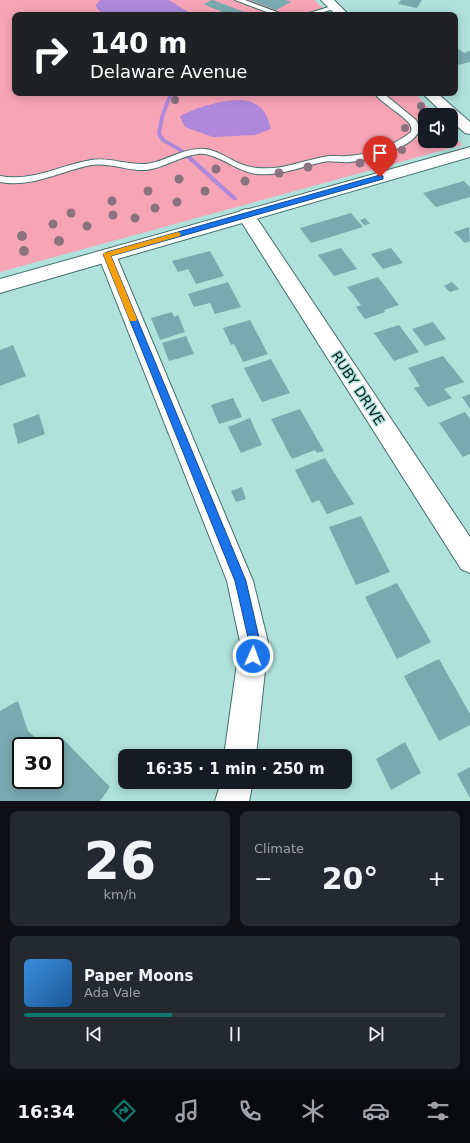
<!DOCTYPE html>
<meta charset="utf-8">
<style>
:root{--surface:#171b24;--page:#242831;--text:#f1f3f6;--muted:#9ea1a6;--line:#363941;--accent:#0f766e}
body{margin:0;font-family:"DejaVu Sans",sans-serif;background:var(--page);color:var(--text);height:100vh;display:flex;flex-direction:column;font-size:15px;white-space:nowrap}
*{box-sizing:border-box;margin:0}
p{font-size:13px;color:var(--muted)}
.icon{flex:none;width:22px;height:22px;fill:none;stroke:currentColor;stroke-width:2;stroke-linecap:round;stroke-linejoin:round}
.map{position:relative;height:801px;overflow:hidden}
.drawer{display:flex;flex-direction:column;gap:10px;padding:10px;background:#0d0f14;flex:1}
.drawer>*{flex:none}
.top-card{position:absolute;left:12px;top:12px;width:446px;height:84px;border-radius:8px;box-shadow:0 2px 10px #0003;background:#202124;color:#fff;overflow:hidden}
.tools{position:absolute;left:418px;top:108px;display:grid;gap:8px}
.tools a{display:grid;place-items:center;width:40px;height:40px;border-radius:8px;background:var(--surface);box-shadow:0 2px 10px #0003;font-size:20px}
.speed{position:absolute;left:12px;top:737px;display:flex;gap:8px;font-size:20px;font-weight:700;text-align:center}
.speed>*{display:grid;place-content:center;width:52px;height:52px;border-radius:50%;background:var(--surface);box-shadow:0 2px 10px #0003;line-height:1}
.speed .limit{border:2px solid #111;border-radius:6px;background:#fff;color:#111}
.pin{position:absolute;display:grid;place-items:center;width:34px;height:34px;color:#fff;margin:-41px -17px;border-radius:50% 50% 50% 0;rotate:-45deg;box-shadow:0 0 4px #0007}
.pin .icon{rotate:45deg}
.me{position:absolute;width:44px;margin:-22px;rotate:2deg;stroke-linejoin:round;filter:drop-shadow(0 0 3px #0008)}
.turn{display:flex;align-items:center;gap:14px;height:84px;padding:0 12px;font-size:18px}
.turn .icon{width:52px;height:52px;stroke-width:2.5}
.turn b{display:block;font-size:28px;line-height:34px}
.big{font-size:30px;font-weight:800;line-height:1.1}
.drawer .widget{flex:1;display:flex;flex-direction:column;justify-content:center;gap:6px;min-width:0;padding:0 14px;border-radius:8px;background:var(--page)}
.drawer .dial{align-items:center;gap:0}
.dial b{font-size:52px;line-height:1}
.song{display:flex;align-items:center;gap:12px}
.cover{width:48px;height:48px;border-radius:6px;background:linear-gradient(135deg,hsl(210 70% 55%),hsl(210 70% 35%))}
.played{height:4px;border-radius:2px;background:linear-gradient(90deg,var(--accent) 35%,var(--line) 35%)}
.keys{display:flex;justify-content:space-around;direction:ltr}
.heat{display:flex;justify-content:space-between;align-items:center;font-size:22px;direction:ltr}
.drawer .tiles{flex:1;display:grid;gap:10px;grid-template-columns:1fr 1fr}
.widget:last-child{grid-column:span 2}
.trip{position:absolute;left:118px;top:749px;width:234px;height:40px;border-radius:8px;background:var(--surface);box-shadow:0 2px 10px #0003;font-weight:800;line-height:40px;text-align:center}
.tabs{display:flex;height:64px;justify-content:space-around;align-items:center;background:#090b0e;color:var(--muted)}
.tabs .icon{width:28px;height:28px}
.tabs .active{color:var(--accent)}
.tabs b{font-size:18px;color:var(--text)}
.map>svg:first-child{display:block}
.green{fill:#f8a4b7}
.water{fill:#ae88d9}
.lines{fill:none;stroke-linecap:round;stroke-linejoin:round}
.stream{fill:#ae88d9;fill-rule:evenodd}
.building{fill:#79aab0}
.lane-casing{stroke:#41706a;stroke-width:2}
.street-casing{stroke:#41706a;stroke-width:2}
.secondary-casing{stroke:#41706a;stroke-width:2}
.lane{fill:#fff;fill-rule:evenodd}
.street{fill:#fff;fill-rule:evenodd}
.secondary{fill:#fff;fill-rule:evenodd}
.tree{fill:#8b727f}
.route{fill:#1a73e8;stroke:#114b97}
.slow{fill:#f59e0b}
.labels{text-anchor:middle;dominant-baseline:central;stroke-width:3;stroke-linejoin:round;paint-order:stroke}
.street-label{font-size:14px;fill:#0d211f;stroke:#b0e2db}
</style>
<div class="map">
<svg width="470" height="801" viewBox="0 0 470 801">
<rect width="100%" height="100%" fill="#b0e2db"/>
<path class="green" d="M0 0H314L331 15H15V93H415L435 115H425V141H451V133L462 145 0 272Z"/>
<path class="water" d="M100 0H169L193 15H105L97 9 96 5Z
M243 100C261 103 267 112 271 129L255 135 213 137 185 127 180 117 182 115C201 106 221 100 243 100Z"/>
<g class="lines">
<path class="stream" d="M169 93H173L164 117 161 134 165 139 184 150 237 198V200H233L180 152 161 141 157 134 160 117Z"/>
</g>
<path class="building" d="M212 0H213L252 15H225L219 13 222 12 203 4Z
M250 0H285L291 2 276 10Z
M401 0H422L417 8 398 4Z
M455 46 464 53 470 51V62L458 65 455 62Z
M464 181 470 187V197L436 207 423 193Z
M351 213 363 227 311 243 300 228Z
M365 218 370 224 364 225 360 220Z
M469 227 470 241 465 243 454 232Z
M341 248 357 269 334 276 318 255Z
M391 248 403 263 383 269 371 254Z
M210 251 224 276 196 284 188 269 178 272 172 261Z
M378 277 399 305 384 310 385 312 365 319 356 307 361 305 347 287Z
M228 282 241 307 215 314 210 303 194 307 188 294Z
M452 282 459 289 450 292 444 286Z
M172 312 174 317 178 315 185 332 160 340 151 318Z
M250 320 268 354 243 362 234 344 231 345 223 328Z
M433 322 446 339 425 346 412 329Z
M399 325 419 352 394 361 374 333Z
M186 336 194 354 169 361 162 343Z
M13 345 26 376 0 386V350Z
M443 356 464 382 444 389 452 398 428 407 414 388 420 386 408 368Z
M271 359 290 393 262 402 244 368Z
M470 394V409L462 397Z
M233 398 242 417 219 424 211 405Z
M300 409 324 451 317 453 315 450 292 459 271 419Z
M465 412 470 419V454L463 457 439 423Z
M39 414 45 434 18 444 13 424Z
M250 418 262 445 241 453 228 427Z
M325 458 354 504 327 514 319 500 312 503 295 470Z
M242 487 246 499 236 502 231 491Z
M361 516 390 572 356 585 329 527Z
M397 583 431 642 397 659 365 597Z
M439 659 470 714V725L439 741 404 676Z
M18 701 28 731 45 746H21V780H55V747L62 738 110 787 100 801H0V711Z
M405 742 421 773 391 790 376 759Z
M470 767V798L457 774Z"/>
<g class="lines">
<defs>
<path id="lane" d="M235 0H245L285 15H275Z
M335 5 338 7 337 8 314 15H303Z
M374 93H383L416 120 420 128C416 148 368 160 350 162 341 163 331 160 323 162 300 167 281 176 257 174 236 172 217 152 198 154 180 156 164 168 146 170 128 171 109 162 91 165 61 171 32 188 0 182V176C32 182 61 165 91 160 109 157 127 165 146 164 164 162 179 150 198 149 218 147 232 164 251 167 278 172 298 162 323 157 331 155 339 157 347 156 370 155 393 146 411 132 412 128 411 126 409 123 399 112 384 105 374 93Z"/>
<path id="street" d="M246 209 252 211 470 537V573L461 569 237 215 240 211Z
M107 249 113 251 116 255 253 581 268 642 256 756H224L240 642 227 581 98 255 101 251Z
M221 782H253L249 801H215Z"/>
<path id="secondary" d="M321 0H334L349 15H336Z
M422 93H437L470 122V134L465 133 451 121V115H445Z
M470 147V157L0 293V279Z"/>
</defs>
<use href="#lane" class="lane-casing"/>
<use href="#street" class="street-casing"/>
<use href="#secondary" class="secondary-casing"/>
<use href="#lane" class="lane"/>
<use href="#street" class="street"/>
<use href="#secondary" class="secondary"/>
</g>
<g class="tree">
<circle cx="175" cy="100" r="4"/>
<circle cx="421" cy="106" r="4"/>
<circle cx="405" cy="128" r="4"/>
<circle cx="402" cy="150" r="4"/>
<circle cx="360" cy="163" r="4.5"/>
<circle cx="308" cy="167" r="4.5"/>
<circle cx="216" cy="169" r="4.5"/>
<circle cx="279" cy="173" r="4.5"/>
<circle cx="179" cy="179" r="4.5"/>
<circle cx="245" cy="181" r="4.5"/>
<circle cx="148" cy="191" r="4.5"/>
<circle cx="205" cy="191" r="4.5"/>
<circle cx="112" cy="201" r="4.5"/>
<circle cx="177" cy="202" r="4.5"/>
<circle cx="155" cy="208" r="4.5"/>
<circle cx="71" cy="213" r="4.5"/>
<circle cx="113" cy="215" r="4.5"/>
<circle cx="135" cy="218" r="4.5"/>
<circle cx="53" cy="224" r="4.5"/>
<circle cx="87" cy="226" r="4.5"/>
<circle cx="22" cy="236" r="5"/>
<circle cx="59" cy="241" r="5"/>
<circle cx="24" cy="251" r="5"/>
</g>
<path class="route" d="M380 175 383 176V179L111 256 246 581 260 642 257 661 253 662 248 661 247 656 249 642 235 581 103 254 107 252Z"/>
<path class="slow" d="M178 232 181 234 180 236 111 256 137 319 136 321H130L103 254 104 253Z"/>
<g class="labels">
<g class="street-label">
<text transform="translate(358 388) rotate(57)">RUBY DRIVE</text>
</g>
</g>
</svg>
<div class="tools">
<a><svg class="icon" aria-label="sound" viewBox="0 0 24 24"><path d="M4 9h4l5-4v14l-5-4H4zM17 9q2 3 0 6"/></svg></a>
</div>
<div class="speed"><div class="limit">30</div></div>
<div class="pin" style="left:380px;top:177px;background:#d93025"><svg class="icon" aria-label="arrive" viewBox="0 0 24 24"><path d="M6 21V4h12l-3 4 3 4H6"/></svg></div>
<svg class="me" style="left:253px;top:656px" viewBox="-20 -20 40 40"><circle r="17" fill="#1a73e8" stroke="#fff" stroke-width="3"/><path d="M0-11L8 9 0 5-8 9z" fill="#fff"/></svg>
<div class="trip">16:35 · 1 min · 250 m</div>
<div class="top-card">
<div class="turn"><svg class="icon" aria-label="right" viewBox="0 0 24 24"><path d="M7 20v-9h11M14 6l5 5-5 5"/></svg><div><b>140 m</b>Delaware Avenue</div></div>
</div>
</div>
<section class="drawer">
<div class="tiles">
<div class="widget dial"><b>26</b><p>km/h</p></div>
<div class="widget"><p>Climate</p>
<div class="heat"><a>−</a><b class="big">20°</b><a>+</a></div>
</div>
<div class="widget">
<div class="song"><i class="cover"></i><div><b>Paper Moons</b><p>Ada Vale</p></div></div>
<div class="played"></div>
<div class="keys"><svg class="icon" aria-label="previous" viewBox="0 0 24 24"><path d="M18 5L8 12l10 7zM5 5v14"/></svg><svg class="icon" aria-label="pause" viewBox="0 0 24 24"><path d="M8 5v14M16 5v14"/></svg><svg class="icon" aria-label="next" viewBox="0 0 24 24"><path d="M6 5l10 7-10 7zM19 5v14"/></svg></div>
</div>
</div>
</section>
<nav class="tabs">
<b>16:34</b>
<svg class="icon active" aria-label="directions" viewBox="0 0 24 24"><path d="M12 3l9 9-9 9-9-9zM9 14v-3h6M13 9l2 2-2 2"/></svg>
<svg class="icon" aria-label="music" viewBox="0 0 24 24"><path d="M9 18V5l10-2v13"/><circle cx="6" cy="18" r="3"/><circle cx="16" cy="16" r="3"/></svg>
<svg class="icon" aria-label="phone" viewBox="0 0 24 24"><path d="M5 4h4l2 5-3 2q2 4 5 5l2-3 5 2v4C11 20 4 13 5 4z"/></svg>
<svg class="icon" aria-label="climate" viewBox="0 0 24 24"><path d="M12 3v18M4 7l16 10M4 17L20 7"/></svg>
<svg class="icon" aria-label="car" viewBox="0 0 24 24"><path d="M5 17H2v-5l4-1 3-4h7l3 4 3 1v5h-3M9 17h6M6 11h13"/><circle cx="7" cy="17" r="2"/><circle cx="17" cy="17" r="2"/></svg>
<svg class="icon" aria-label="filters" viewBox="0 0 24 24"><path d="M4 7h16M4 17h16"/><circle cx="9" cy="7" r="2"/><circle cx="15" cy="17" r="2"/></svg>
</nav>
